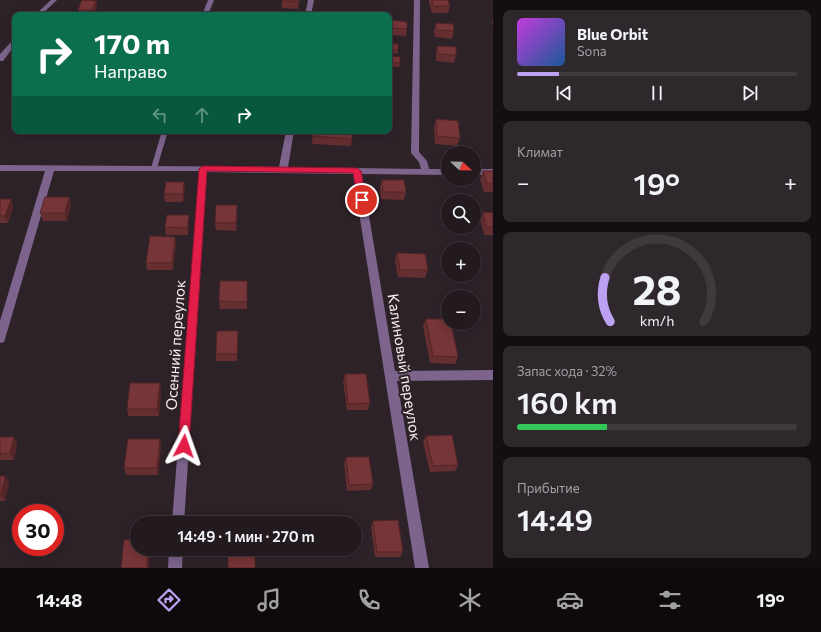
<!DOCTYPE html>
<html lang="ru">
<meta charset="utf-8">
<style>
:root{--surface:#221a1f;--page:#2e272c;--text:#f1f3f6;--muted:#a2a1a4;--line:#3f383d;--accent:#bca0f2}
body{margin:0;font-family:Commissioner,sans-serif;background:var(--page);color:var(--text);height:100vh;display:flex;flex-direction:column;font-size:15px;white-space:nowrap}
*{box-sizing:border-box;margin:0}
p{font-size:13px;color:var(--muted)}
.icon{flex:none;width:22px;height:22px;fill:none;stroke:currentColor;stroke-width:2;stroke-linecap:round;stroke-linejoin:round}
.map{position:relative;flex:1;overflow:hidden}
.sheet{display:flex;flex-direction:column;gap:10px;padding:10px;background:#130e11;width:328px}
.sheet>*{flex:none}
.banner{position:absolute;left:12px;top:12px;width:380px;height:122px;border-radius:8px;box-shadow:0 2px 10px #0003,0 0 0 1px var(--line);background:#0b6e4f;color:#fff;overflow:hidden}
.needle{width:26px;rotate:112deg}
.fabs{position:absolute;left:441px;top:146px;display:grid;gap:8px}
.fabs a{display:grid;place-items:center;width:40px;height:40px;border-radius:50%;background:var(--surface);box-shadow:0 2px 10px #0003,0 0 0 1px var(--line);font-size:20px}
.speed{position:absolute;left:12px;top:504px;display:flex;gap:8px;font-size:20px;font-weight:700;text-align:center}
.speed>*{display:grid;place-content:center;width:52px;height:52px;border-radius:50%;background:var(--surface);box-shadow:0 2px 10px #0003,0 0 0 1px var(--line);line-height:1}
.speed .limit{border:6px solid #d22;background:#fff;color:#111}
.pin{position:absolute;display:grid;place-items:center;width:34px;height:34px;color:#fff;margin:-17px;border:2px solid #fff;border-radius:50%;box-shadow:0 1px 4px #0007}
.me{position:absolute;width:44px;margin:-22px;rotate:4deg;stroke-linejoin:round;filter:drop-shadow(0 0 3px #0008)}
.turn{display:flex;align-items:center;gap:14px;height:84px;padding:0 16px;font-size:18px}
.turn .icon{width:52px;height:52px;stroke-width:2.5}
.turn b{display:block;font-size:28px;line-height:34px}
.lanes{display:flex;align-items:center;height:38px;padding:0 16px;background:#0003;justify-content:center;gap:20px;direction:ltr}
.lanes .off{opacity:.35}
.big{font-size:30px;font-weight:600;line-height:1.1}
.sheet .card{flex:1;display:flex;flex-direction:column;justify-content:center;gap:6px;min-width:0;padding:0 14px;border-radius:8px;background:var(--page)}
.sheet .dial{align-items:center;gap:0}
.dial svg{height:104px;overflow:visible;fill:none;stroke:var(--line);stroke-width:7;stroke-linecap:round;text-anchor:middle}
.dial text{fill:var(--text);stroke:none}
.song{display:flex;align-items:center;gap:12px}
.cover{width:48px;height:48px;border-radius:6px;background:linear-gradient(135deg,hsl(290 70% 55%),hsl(210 70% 35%))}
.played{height:4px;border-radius:2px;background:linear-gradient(90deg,var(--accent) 15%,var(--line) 15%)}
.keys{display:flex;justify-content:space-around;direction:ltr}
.heat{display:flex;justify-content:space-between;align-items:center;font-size:22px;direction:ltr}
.charge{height:6px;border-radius:3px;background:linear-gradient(90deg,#34c759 32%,var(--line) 0)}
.trip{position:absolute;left:130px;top:516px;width:232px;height:40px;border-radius:20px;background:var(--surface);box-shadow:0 2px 10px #0003,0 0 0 1px var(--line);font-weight:600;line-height:40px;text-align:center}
.tabs{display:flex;height:64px;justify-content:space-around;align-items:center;background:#0e0a0c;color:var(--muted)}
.tabs .icon{width:28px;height:28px}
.tabs .current{color:var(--accent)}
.tabs b{font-size:18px;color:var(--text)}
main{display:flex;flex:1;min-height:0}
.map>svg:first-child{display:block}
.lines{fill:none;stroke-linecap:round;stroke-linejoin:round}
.service{fill:#7c648c;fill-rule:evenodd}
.minor{fill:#7c648c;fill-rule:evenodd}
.wall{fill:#652e30}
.shaded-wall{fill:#532527}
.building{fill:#763538;stroke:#532527}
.route{fill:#e11d48;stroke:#92132f}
.labels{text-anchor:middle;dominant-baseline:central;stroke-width:4;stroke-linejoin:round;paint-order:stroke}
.street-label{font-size:15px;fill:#f6eef2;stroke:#2e2229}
</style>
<main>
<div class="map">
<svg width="493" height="568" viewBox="0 0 493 568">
<rect width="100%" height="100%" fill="#2e2229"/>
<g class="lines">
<path class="service" d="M51 0H57L41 15H35Z
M208 0H214L208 15H202Z
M162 131H168L157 168 154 170 151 168Z"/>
<path class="minor" d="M308 0H314L311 15H305Z
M414 0H420L419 152 427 161 429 169H448V175L362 174 395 371 493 370V380L397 381 429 568H415L353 174 207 172 184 523H172L199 171H54L5 339 4 342 0 343V321L45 171H0V165L279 167 286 131H294L288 167 421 169 419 162 411 153Z
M15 39V45L3 61H0V54L13 40Z
M474 169H493V175H474Z
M169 549H183L182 568H168Z"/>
</g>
<path class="wall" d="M282 0H299L298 9 282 8Z
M429 0H448L450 6 448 13H432L429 3Z
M96 1 97 8 94 15H71H79L78 10Z
M493 17V29L492 21Z
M390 20 407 29 406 36 389 35V25Z
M436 23 454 31 452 39 435 37 434 30Z
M389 44 398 50 397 54 389 53Z
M437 46 456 55 454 63 436 61V53Z
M389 56 400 63 399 67 389 66Z
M436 119 460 138 457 146 435 144 434 127Z
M313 131 352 139 351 146 312 144Z
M483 171H493V192H484L480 179Z
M382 180 406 192 404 200 381 199 380 187Z
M184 182 185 190 183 202H165L164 194Z
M69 197 71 204 67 221H43L40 213Z
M0 199H11L13 207 8 223H0Z
M483 212 493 213V235H484L480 220Z
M237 213 236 231 216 230 215 223Z
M189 223 188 235H166L165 227Z
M175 237 176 244 173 270H147L146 263Z
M397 253 428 270 425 278 398 277 395 260Z
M247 281V309H220L219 301Z
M426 319 458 357 455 364 430 363 423 326Z
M238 338 237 361H216V354Z
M345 374 370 403 368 410H347L343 381Z
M160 383 161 390 159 416H128L127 409Z
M426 436 458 465 455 471 430 472 423 442Z
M0 437 17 443 14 460H0Z
M160 439 161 445 158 475H126L124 468Z
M346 457 373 484 371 490 347 491 344 464Z
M0 476H5L9 482 5 501H0Z
M373 521 403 552 400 557H375L371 527Z"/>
<path class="shaded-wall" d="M96 1 97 8 94 15H93L92 10Z
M184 182 185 190 183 202V194Z
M69 197 71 204 67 221 65 213Z
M11 199 13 207 8 223 5 216Z
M189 215V223L188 235 187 228Z
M175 237 176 244 173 270 172 263Z
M160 383 161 390 159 416 157 409Z
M14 437 17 443 14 460 10 453Z
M160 439 161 445 158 475 157 468Z
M5 476 9 482 5 501 1 495Z
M148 549H150L149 568H147Z"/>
<path class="building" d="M82 0 96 1 92 10H78Z
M282 0H299V2L282 1Z
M432 0H448L450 6H433Z
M285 14 299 15H285Z
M390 20 407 22V29L390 28Z
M436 23 453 24 454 31 436 30Z
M389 44H398V50H389Z
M437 46 456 47V55L438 54Z
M389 56 400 57V63L389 62Z
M436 119 458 121 460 138 437 136Z
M313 131H353L352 139 312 136Z
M483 171H493V184H487Z
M382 180H404L406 192H383Z
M166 182H184L183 194H164Z
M45 197H69L65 213H40Z
M0 199H11L5 216H0Z
M216 205H237L236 223H215Z
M483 212 493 213V227H486Z
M167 215H189L187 228 165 227Z
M150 236 175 237 172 263H146Z
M397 253 425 254 428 270H400Z
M220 281H247V302L219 301Z
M426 319H448V323H451L458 357 433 356Z
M217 331H238L237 354H216Z
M345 374H366L370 403 348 404Z
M130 383H160L157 409H127Z
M452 435 458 465 433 466 426 436Z
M0 437H14L10 453 0 454Z
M128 439H160L157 468H124Z
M346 457H369L373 484 349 485Z
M0 476H5L1 495H0Z
M398 520 403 552H377L373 521Z
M137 539V549H148L147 568H121L124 540Z
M228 554 255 555V568H228Z"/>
<path class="route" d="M203 166 357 168 361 171 366 200 362 203 358 200 353 173 207 171 189 446 187 450 184 451 180 450 178 446 199 169Z"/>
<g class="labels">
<g class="street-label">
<text transform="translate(175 345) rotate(-86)">Осенний переулок</text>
<text transform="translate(405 367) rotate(81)">Калиновый переулок</text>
</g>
</g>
</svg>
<div class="fabs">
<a><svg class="needle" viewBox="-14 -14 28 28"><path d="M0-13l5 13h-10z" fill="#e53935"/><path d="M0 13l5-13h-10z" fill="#a2a1a4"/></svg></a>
<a><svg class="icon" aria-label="search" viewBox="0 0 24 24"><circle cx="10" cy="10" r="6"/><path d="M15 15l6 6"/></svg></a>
<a>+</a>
<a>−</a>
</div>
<div class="speed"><div class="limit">30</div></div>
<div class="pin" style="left:362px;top:200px;background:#d93025"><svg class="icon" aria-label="arrive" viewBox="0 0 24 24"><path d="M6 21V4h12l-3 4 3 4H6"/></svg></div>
<svg class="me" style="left:184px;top:446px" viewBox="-20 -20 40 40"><path d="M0-17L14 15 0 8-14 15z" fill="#e11d48" stroke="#fff" stroke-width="4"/></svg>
<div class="trip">14:49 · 1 мин · 270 m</div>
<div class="banner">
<div class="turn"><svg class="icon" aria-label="right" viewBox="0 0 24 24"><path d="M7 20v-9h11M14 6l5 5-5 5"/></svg><div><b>170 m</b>Направо</div></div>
<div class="lanes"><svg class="icon off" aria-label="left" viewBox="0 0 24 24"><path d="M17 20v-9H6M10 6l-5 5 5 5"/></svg><svg class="icon off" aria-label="ahead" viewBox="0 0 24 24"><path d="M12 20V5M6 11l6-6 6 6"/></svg><svg class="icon" aria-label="right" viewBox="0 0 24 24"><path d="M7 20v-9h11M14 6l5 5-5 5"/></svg></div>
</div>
</div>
<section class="sheet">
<div class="card">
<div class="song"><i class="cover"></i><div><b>Blue Orbit</b><p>Sona</p></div></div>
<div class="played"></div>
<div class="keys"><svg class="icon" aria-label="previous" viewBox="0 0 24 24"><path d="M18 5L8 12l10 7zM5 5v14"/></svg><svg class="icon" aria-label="pause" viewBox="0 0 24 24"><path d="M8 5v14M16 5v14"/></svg><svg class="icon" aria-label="next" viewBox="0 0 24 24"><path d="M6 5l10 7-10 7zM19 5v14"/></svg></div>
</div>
<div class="card"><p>Климат</p>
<div class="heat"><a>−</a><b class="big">19°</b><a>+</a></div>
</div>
<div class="card dial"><svg viewBox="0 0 100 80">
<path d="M14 69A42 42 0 1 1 86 69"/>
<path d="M14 69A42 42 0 0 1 10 35" stroke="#bca0f2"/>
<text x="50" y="56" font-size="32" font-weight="700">28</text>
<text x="50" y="72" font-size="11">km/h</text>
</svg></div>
<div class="card"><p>Запас хода · 32%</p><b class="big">160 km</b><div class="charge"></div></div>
<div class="card"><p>Прибытие</p><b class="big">14:49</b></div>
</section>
</main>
<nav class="tabs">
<b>14:48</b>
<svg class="icon current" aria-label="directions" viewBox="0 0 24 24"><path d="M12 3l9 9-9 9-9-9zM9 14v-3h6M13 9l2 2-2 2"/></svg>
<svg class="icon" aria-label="music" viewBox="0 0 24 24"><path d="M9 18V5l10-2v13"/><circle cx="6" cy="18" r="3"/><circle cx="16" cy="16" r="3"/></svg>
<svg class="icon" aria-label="phone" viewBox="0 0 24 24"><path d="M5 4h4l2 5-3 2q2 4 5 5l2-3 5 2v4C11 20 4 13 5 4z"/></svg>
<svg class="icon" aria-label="climate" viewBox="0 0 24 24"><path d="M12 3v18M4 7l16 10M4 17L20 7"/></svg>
<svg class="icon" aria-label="car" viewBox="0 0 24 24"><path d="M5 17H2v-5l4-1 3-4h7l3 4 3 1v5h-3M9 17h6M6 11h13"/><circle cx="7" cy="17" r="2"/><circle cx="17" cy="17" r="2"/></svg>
<svg class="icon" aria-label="filters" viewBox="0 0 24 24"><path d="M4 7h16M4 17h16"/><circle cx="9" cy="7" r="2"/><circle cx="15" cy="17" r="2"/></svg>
<b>19°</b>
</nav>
